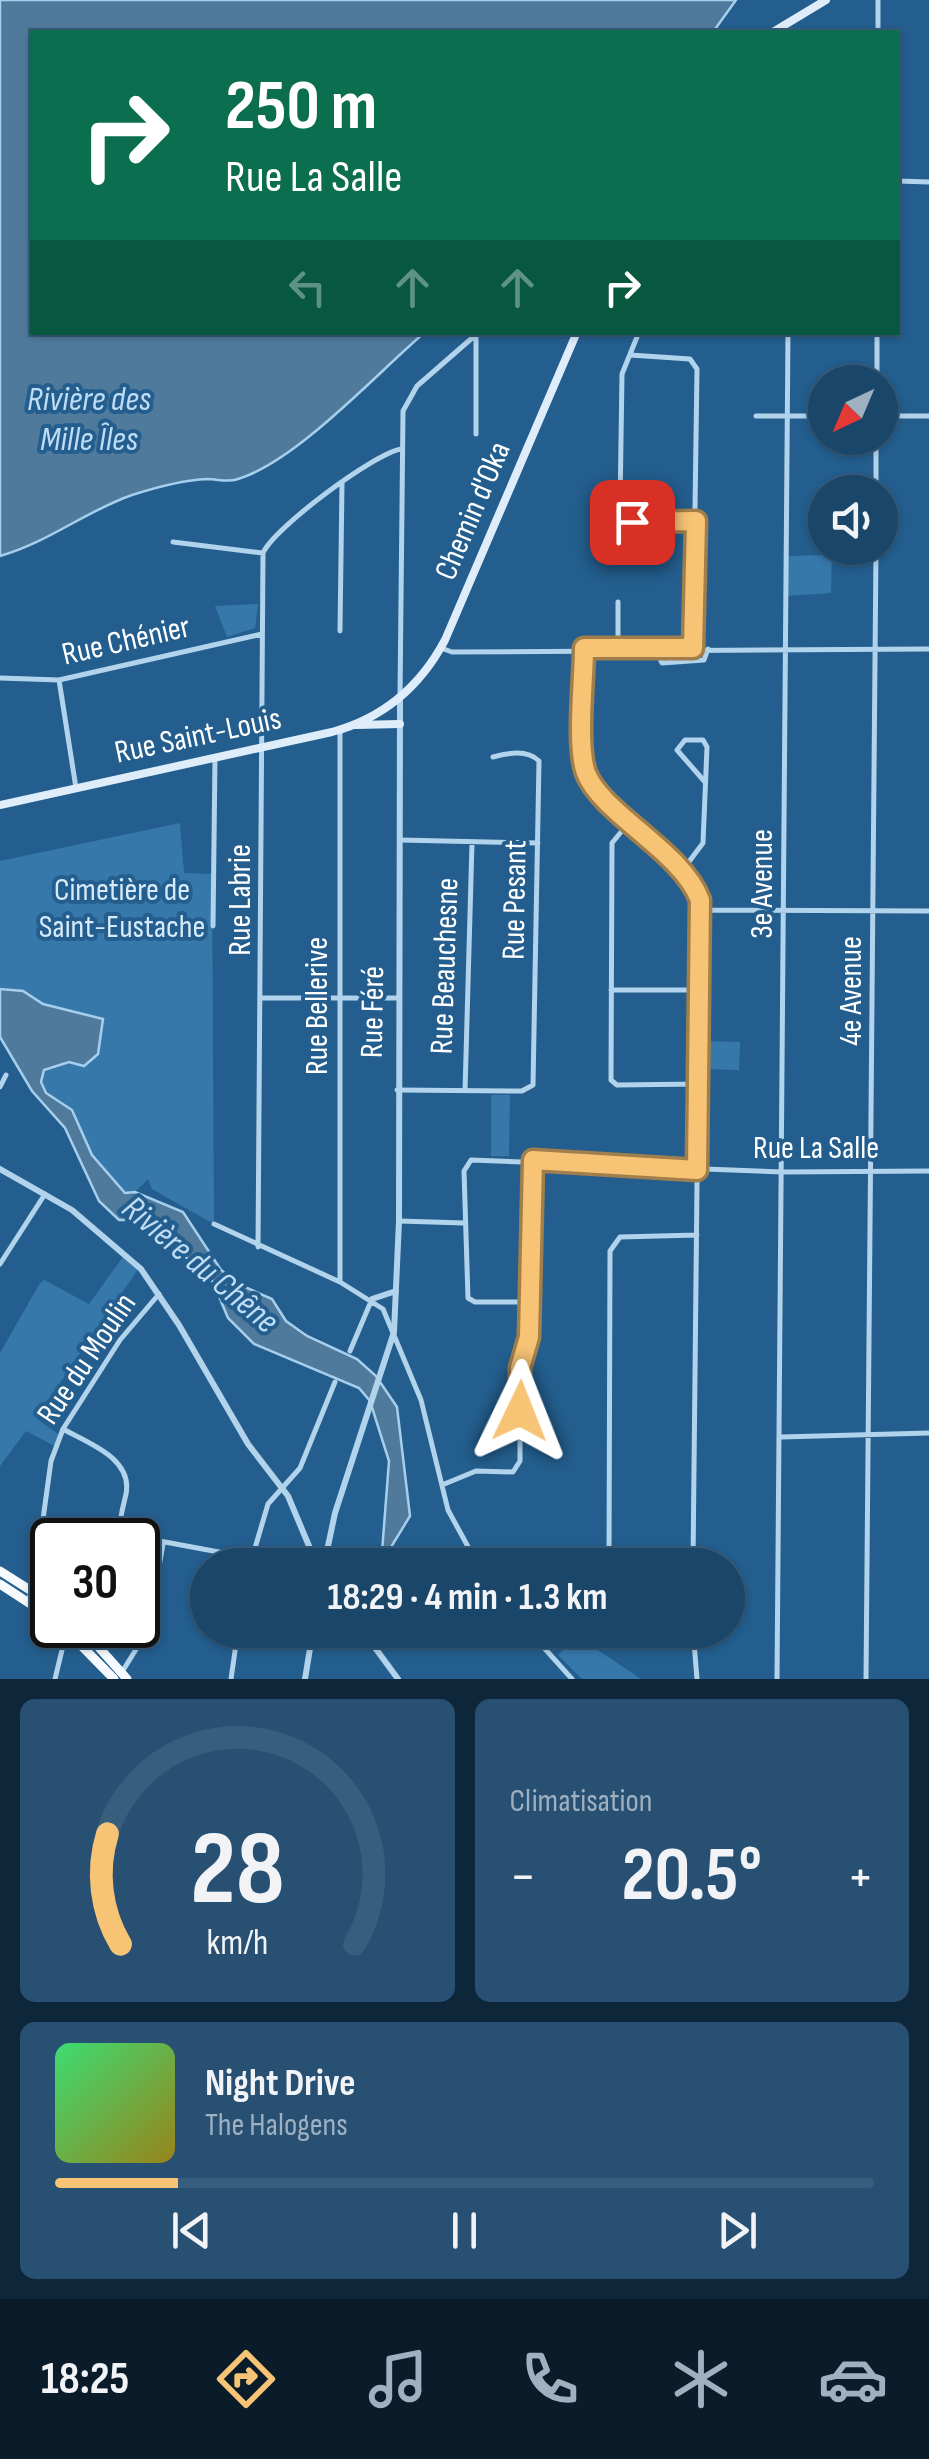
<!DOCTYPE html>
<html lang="fr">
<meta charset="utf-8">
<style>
:root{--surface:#1a466a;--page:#275072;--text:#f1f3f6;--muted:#9fb1c1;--line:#385e7e;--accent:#f7c375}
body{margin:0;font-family:"Sofia Sans Condensed",sans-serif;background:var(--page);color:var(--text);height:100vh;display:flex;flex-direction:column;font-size:38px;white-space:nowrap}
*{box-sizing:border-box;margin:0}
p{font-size:32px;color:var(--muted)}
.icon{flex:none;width:55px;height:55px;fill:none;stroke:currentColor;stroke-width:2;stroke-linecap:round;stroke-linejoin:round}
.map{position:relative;height:1679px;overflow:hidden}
.side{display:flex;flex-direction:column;gap:20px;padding:20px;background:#0e263a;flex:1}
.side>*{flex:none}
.banner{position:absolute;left:30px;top:30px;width:870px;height:305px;border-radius:0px;box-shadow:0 2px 8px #0004,0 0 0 2px var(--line);background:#0b6e4f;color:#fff;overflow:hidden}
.needle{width:65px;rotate:224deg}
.controls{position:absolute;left:808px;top:365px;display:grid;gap:20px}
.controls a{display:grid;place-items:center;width:90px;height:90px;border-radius:50%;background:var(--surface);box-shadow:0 2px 8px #0004,0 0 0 2px var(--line);font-size:50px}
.speed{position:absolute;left:30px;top:1518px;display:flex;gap:20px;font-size:50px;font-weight:700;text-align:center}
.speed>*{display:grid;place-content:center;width:130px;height:130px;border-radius:50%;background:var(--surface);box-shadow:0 2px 8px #0004,0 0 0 2px var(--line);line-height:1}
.speed .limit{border:5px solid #111;border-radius:15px;background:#fff;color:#111}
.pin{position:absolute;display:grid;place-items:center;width:85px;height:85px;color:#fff;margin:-42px;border-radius:20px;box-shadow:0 5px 15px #0006}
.me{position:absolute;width:110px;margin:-55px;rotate:2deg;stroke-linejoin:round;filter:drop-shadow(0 0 8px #0008)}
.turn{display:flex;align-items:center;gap:35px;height:210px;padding:0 30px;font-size:45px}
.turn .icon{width:130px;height:130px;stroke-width:2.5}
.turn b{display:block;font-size:70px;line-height:85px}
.lanes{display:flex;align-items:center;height:95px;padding:0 30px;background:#0003;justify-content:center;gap:50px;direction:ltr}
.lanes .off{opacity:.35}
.big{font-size:75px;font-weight:700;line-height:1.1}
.side .card{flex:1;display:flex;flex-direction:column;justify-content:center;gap:15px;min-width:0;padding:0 35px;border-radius:15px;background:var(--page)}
.side .dial{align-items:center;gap:0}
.dial svg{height:260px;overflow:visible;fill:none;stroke:var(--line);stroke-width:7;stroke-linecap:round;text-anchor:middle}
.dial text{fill:var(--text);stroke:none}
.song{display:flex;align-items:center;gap:30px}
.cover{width:120px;height:120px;border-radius:15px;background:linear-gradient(135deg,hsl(140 70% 55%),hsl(50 70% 35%))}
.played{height:10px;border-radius:5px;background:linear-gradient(90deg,var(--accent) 15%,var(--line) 15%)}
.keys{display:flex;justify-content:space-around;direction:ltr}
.heat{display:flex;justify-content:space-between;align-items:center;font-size:55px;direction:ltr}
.side .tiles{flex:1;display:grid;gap:20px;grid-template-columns:1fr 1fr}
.card:last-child{grid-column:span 2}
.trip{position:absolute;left:190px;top:1548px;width:555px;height:100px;border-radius:50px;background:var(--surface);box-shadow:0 2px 8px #0004,0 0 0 2px var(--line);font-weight:700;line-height:100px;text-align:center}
.tabs{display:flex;height:160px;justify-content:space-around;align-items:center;background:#0a1c2a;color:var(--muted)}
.tabs .icon{width:70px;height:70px}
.tabs .on{color:var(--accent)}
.tabs b{font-size:45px;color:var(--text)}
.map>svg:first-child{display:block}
.green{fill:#3778ab}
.water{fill:#507a9b;stroke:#a6cfed;stroke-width:2.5}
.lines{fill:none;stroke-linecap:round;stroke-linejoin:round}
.minor{stroke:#b2d3ec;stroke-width:5}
.tertiary{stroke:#b2d3ec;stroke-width:6}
.secondary{stroke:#deedf9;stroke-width:8}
.primary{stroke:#f7fbff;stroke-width:9}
.route-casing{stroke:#a17f4c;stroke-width:25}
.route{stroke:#f7c375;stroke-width:18}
.labels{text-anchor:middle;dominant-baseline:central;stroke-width:8;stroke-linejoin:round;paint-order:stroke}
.street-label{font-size:32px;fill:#fff;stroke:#235e8e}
.park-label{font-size:32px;fill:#d7eaf9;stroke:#235e8e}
.water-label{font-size:35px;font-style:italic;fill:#bedcf3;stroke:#235e8e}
</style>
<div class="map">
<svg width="929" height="1679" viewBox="0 0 929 1679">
<rect width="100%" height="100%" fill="#235e8e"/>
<path class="green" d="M832 555 831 593 786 596V556Z
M258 604 255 628 227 637 215 606Z
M180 823 184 873 212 874 214 1224 152 1189 148 1179 135 1192 125 1193 92 1155 72 1110 46 1093 41 1082 44 1070 69 1062 103 1019 43 1004 23 991 0 987V861Z
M704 1041 740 1042 739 1070 704 1069Z
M491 1095H510L509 1156H491Z
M125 1254 139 1268 36 1418 58 1434 56 1447 26 1431 0 1466V1353L40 1283 44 1280 89 1304Z
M577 1636 641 1679H582L558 1655Z"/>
<path class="water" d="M0 0H736L713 32H32V332L424 333C376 374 297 461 238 479 228 483 218 479 207 479 184 480 154 488 132 495 86 511 47 543 0 556Z
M0 989 23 991 43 1004 103 1019 98 1054 84 1066 69 1062 44 1070 41 1082 46 1093 72 1110 92 1155 125 1193 135 1192 183 1212 221 1270 238 1284 272 1299 286 1321 307 1336 357 1359 376 1376 397 1407 410 1516 388 1552 395 1565H381L389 1461 370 1401 359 1388 254 1344 228 1318 213 1282 196 1264 127 1220H119L99 1201 65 1128 32 1091 0 1037Z"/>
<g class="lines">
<path class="minor" d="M878 0V32
M898 181 929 182
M639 332 622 374 620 507 632 522 696 521
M476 335V434
M630 355 690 359 697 369 693 648
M877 382V332
M756 416H825
M880 416H929
M876 492V438
M173 542 263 553
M340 631 342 483
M441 648 452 652 929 649
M584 648 586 773 682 871 700 900 693 1565
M618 648V602
M656 650 662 663 704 660 708 649
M0 678 59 680 262 634
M59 680 76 788
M400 696 403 411 417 386 479 332
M630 821 612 843 611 1080 617 1085 699 1084
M400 840 538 843
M682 871 703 843 707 747 703 740H685L677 750 705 782
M702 910 929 911
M213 926 215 758
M611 990H700
M263 998H398
M0 1087 6 1075
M397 1090 522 1091 533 1085 539 761C527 749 508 753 493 757
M465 1091 472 843
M399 1221 464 1223
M214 1224 340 1282 383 1309 421 1400 448 1510 478 1565
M258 1247 263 553C274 528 373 454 401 449
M0 1264 45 1194
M340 1282V730
M531 1302H475L468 1298 464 1171 471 1160 783 1172 929 1171
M350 1351 372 1299
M63 1429C88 1443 133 1458 126 1494 123 1508 118 1521 122 1534L251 1558
M781 1437 929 1433
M442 1485 476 1471 513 1472 520 1461V1368L529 1337 531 1302 533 1160
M250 1565 268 1504 300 1468 335 1382
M609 1565 610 1251 620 1237 697 1235
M28 1601 34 1585 51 1461 63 1429 120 1340 159 1294
M528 1630 572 1679
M693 1630 697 1679
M122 1672 148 1630 163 1544
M55 1679 68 1625
M231 1679 238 1630
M777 1679 788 332
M866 1679 876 548"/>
<path class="tertiary" d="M0 1169 72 1210 141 1269 179 1325 248 1444 288 1496 317 1565
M372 1299 396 1291
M324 1565 335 1513 394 1332 399 1221 400 698
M362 1630 398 1679
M305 1679 313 1630"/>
<path class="secondary" d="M773 32 826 0
M356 725 400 724
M0 805 332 732C384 718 420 687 445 640L577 332"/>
<path class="primary" d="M0 1571 52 1604
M0 1584 52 1618
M61 1625 114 1679
M79 1625 127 1679"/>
</g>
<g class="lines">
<defs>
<path id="route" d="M520 1411V1368L529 1337 533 1160 697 1170 700 900C682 851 602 814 586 773 576 745 584 680 584 648H693L696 521 632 522"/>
</defs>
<use href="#route" class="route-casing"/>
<use href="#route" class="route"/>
</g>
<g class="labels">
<g class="street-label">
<text transform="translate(473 511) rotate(-67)">Chemin d'Oka</text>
<text transform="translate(126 641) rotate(-13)">Rue Chénier</text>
<text transform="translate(198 736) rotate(-12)">Rue Saint-Louis</text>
<text transform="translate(762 884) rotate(-90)">3e Avenue</text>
<text transform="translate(240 900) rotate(-90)">Rue Labrie</text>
<text transform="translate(515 900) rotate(-89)">Rue Pesant</text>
<text transform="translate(445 966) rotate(-88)">Rue Beauchesne</text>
<text transform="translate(851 991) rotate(-90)">4e Avenue</text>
<text transform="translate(317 1006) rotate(-90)">Rue Bellerive</text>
<text transform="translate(373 1012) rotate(-89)">Rue Féré</text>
<text x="816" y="1148">Rue La Salle</text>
<text transform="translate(87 1359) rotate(-56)">Rue du Moulin</text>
</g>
<g class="park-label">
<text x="122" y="890">Cimetière de<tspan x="122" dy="37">Saint-Eustache</tspan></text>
</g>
<g class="water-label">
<text x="89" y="399">Rivière des<tspan x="89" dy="40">Mille Îles</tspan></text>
<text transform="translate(200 1265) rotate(40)">Rivière du Chêne</text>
</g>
</g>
</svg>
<div class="controls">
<a><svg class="needle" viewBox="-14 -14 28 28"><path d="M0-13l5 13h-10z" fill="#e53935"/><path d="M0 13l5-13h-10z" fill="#9fb1c1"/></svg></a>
<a><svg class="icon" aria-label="sound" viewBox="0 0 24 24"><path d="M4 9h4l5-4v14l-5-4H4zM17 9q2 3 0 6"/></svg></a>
</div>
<div class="speed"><div class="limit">30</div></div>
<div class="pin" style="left:632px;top:522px;background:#d93025"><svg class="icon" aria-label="arrive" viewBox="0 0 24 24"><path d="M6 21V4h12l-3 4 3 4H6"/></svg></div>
<svg class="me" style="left:520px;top:1411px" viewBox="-20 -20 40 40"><path d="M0-17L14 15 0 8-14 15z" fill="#f7c375" stroke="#fff" stroke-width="4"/></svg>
<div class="trip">18:29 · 4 min · 1.3 km</div>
<div class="banner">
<div class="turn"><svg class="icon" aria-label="right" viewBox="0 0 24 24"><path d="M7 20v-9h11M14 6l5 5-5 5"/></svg><div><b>250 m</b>Rue La Salle</div></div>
<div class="lanes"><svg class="icon off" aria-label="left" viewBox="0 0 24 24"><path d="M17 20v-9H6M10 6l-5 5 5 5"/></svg><svg class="icon off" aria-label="ahead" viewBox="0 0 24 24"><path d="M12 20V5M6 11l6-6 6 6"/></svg><svg class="icon off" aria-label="ahead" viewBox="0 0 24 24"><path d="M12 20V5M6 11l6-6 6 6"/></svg><svg class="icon" aria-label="right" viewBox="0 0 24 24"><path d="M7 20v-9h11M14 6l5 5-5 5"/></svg></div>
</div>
</div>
<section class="side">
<div class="tiles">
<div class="card dial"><svg viewBox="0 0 100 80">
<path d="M14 69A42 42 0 1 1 86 69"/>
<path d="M14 69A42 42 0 0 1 10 35" stroke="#f7c375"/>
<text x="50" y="56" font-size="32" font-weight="700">28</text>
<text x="50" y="72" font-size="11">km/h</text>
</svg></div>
<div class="card"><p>Climatisation</p>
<div class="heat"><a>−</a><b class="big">20.5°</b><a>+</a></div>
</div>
<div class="card">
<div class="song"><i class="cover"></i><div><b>Night Drive</b><p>The Halogens</p></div></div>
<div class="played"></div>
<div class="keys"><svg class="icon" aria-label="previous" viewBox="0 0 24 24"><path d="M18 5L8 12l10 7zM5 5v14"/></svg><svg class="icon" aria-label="pause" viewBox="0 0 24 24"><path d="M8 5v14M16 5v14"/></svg><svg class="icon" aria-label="next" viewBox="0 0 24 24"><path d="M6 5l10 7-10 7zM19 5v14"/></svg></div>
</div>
</div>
</section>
<nav class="tabs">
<b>18:25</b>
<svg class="icon on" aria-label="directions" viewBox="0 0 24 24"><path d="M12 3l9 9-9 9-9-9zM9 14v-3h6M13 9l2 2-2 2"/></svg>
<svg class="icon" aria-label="music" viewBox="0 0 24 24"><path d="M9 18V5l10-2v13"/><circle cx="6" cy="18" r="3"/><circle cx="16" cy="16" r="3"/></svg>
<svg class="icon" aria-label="phone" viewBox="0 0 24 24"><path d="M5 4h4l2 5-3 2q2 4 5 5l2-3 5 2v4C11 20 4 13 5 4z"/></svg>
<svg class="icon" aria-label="climate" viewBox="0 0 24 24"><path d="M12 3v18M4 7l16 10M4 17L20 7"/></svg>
<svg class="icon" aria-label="car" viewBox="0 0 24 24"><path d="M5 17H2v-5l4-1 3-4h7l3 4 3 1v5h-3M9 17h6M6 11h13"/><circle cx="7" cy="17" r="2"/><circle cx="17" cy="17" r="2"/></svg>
</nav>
